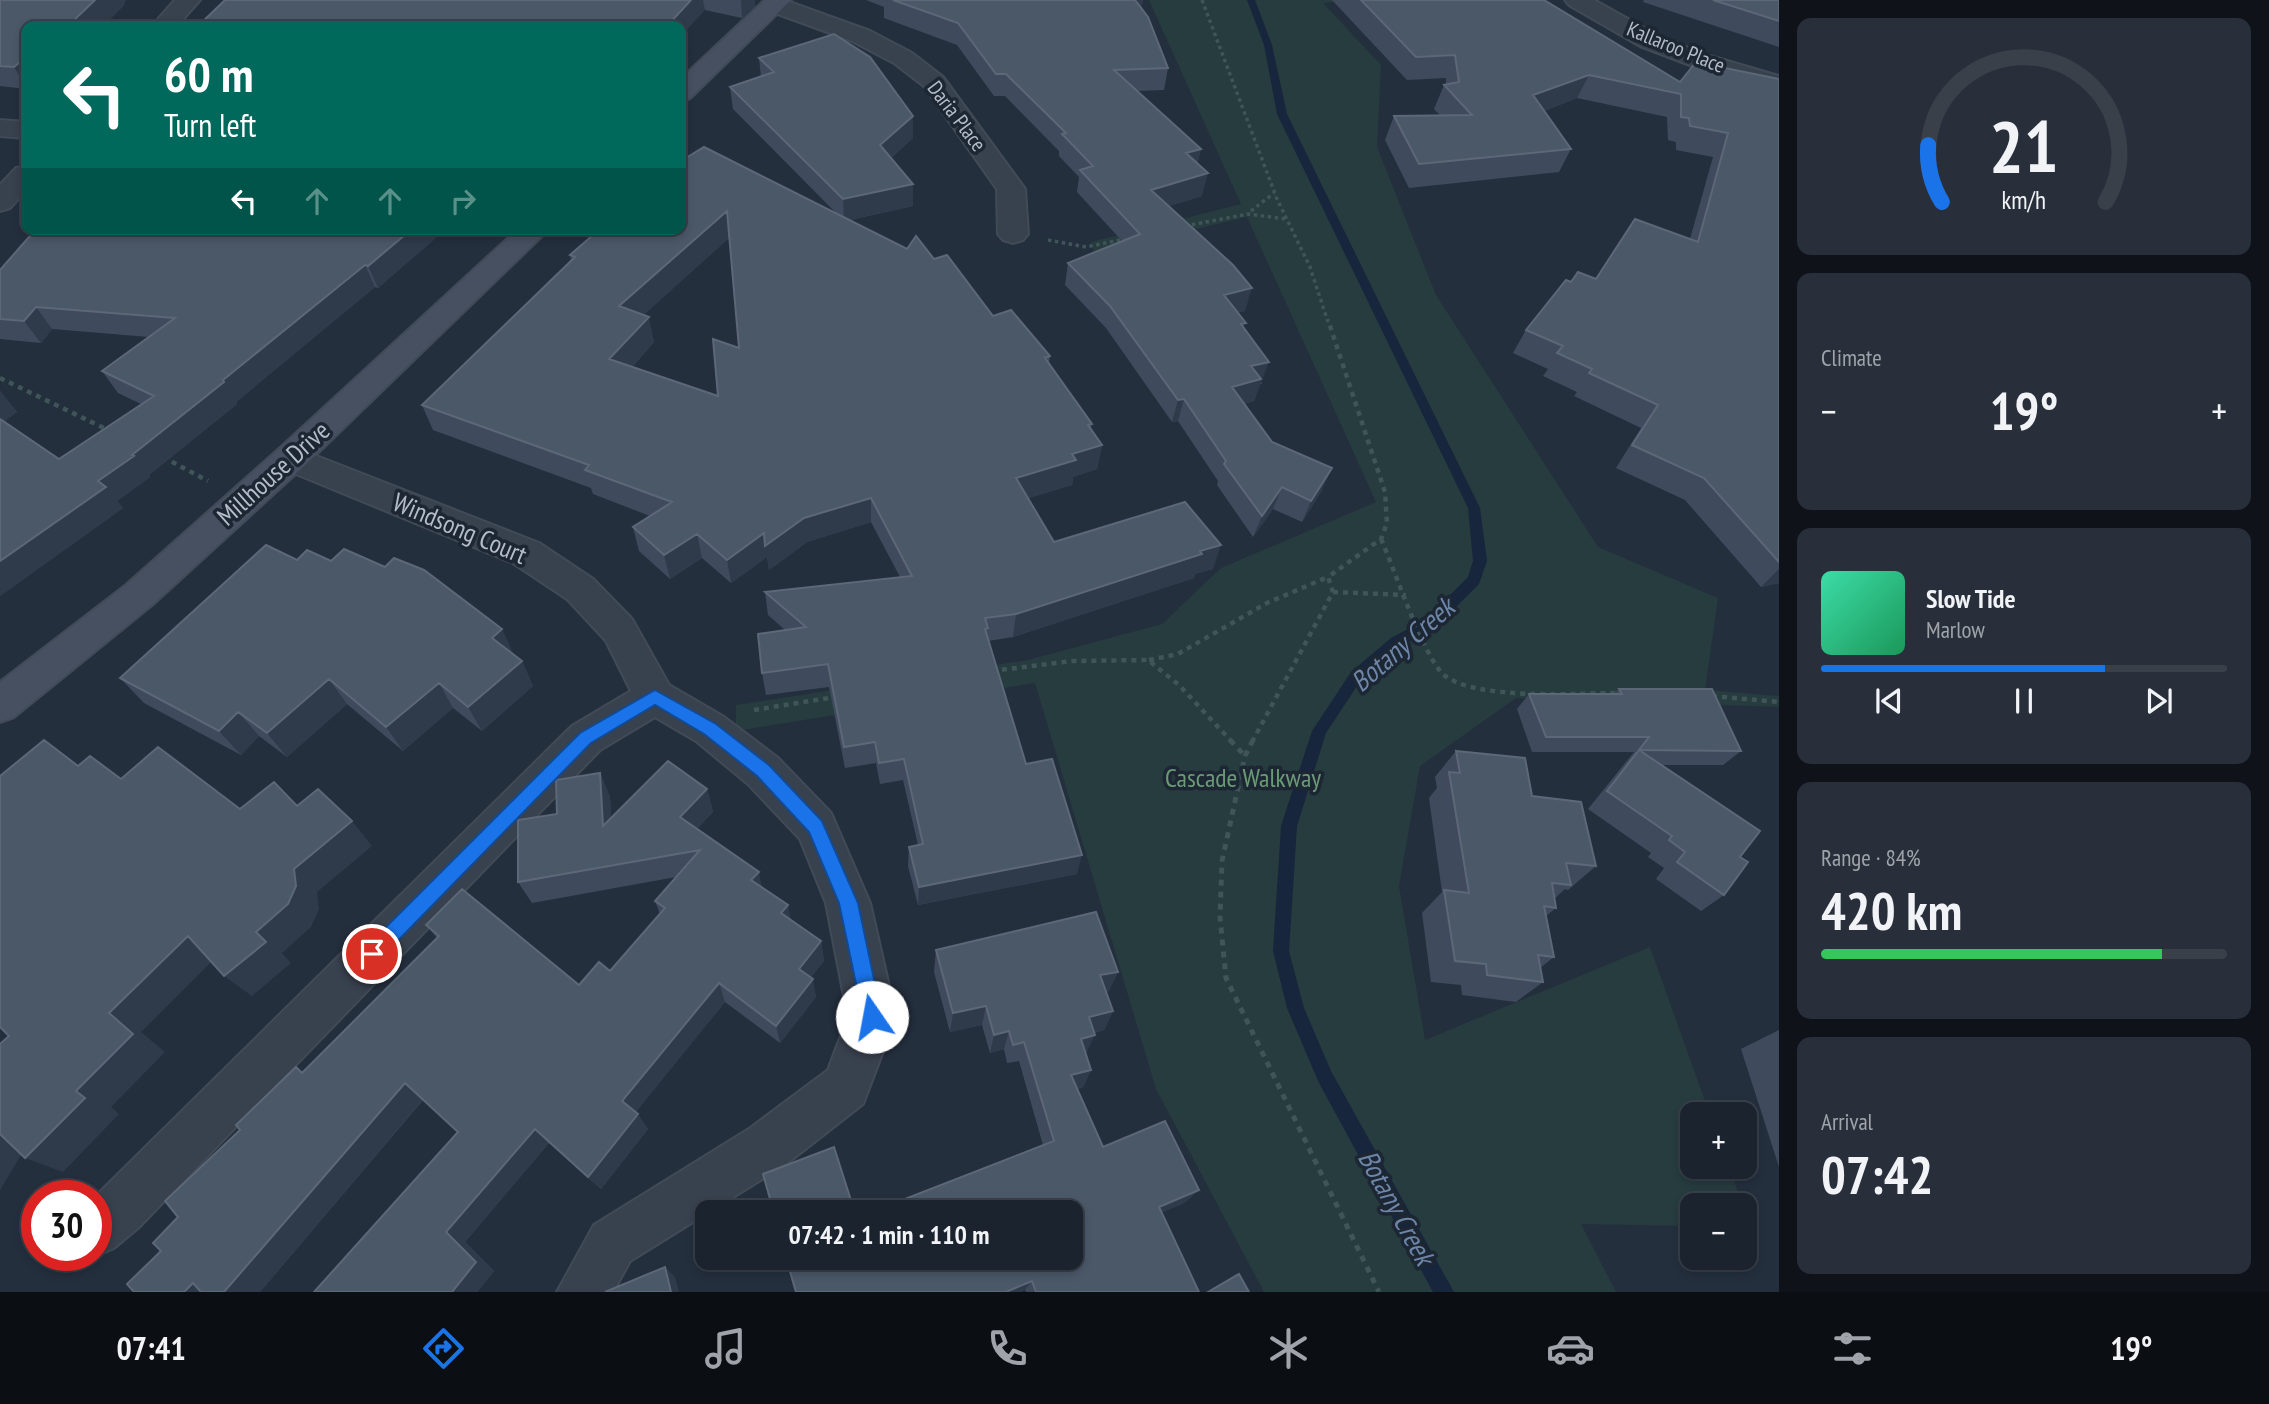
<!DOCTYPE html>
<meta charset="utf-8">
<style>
:root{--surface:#1b232e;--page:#282f3a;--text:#f1f3f6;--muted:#a0a4aa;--line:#39404a;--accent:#1a73e8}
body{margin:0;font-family:"PT Sans Narrow",sans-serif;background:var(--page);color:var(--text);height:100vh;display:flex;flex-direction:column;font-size:26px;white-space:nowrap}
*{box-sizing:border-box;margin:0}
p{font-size:23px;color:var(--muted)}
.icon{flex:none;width:38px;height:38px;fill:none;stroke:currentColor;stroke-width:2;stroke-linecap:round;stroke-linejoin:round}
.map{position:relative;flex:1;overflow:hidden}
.drawer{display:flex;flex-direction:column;gap:18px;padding:18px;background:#0f1319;width:490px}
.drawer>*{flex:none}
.hud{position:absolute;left:21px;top:21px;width:665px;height:214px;border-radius:14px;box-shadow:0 4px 10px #0003,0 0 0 2px var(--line);background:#00695c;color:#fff;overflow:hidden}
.fabs{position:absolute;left:1680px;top:1102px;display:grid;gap:14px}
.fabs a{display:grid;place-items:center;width:77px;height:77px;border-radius:14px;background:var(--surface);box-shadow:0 4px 10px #0003,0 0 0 2px var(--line);font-size:35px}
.speed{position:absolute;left:21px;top:1180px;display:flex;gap:14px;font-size:35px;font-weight:700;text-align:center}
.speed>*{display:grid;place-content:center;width:91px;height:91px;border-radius:50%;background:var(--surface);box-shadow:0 4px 10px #0003,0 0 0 2px var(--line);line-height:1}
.speed .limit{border:10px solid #d22;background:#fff;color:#111}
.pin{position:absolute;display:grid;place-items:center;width:60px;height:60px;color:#fff;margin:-30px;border:4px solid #fff;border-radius:50%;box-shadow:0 2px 7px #0007}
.me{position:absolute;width:77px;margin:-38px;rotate:348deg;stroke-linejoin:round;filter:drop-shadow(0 0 5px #0008)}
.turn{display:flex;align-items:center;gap:24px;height:147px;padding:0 28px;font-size:32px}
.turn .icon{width:91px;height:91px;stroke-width:2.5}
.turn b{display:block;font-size:49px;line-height:60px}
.lanes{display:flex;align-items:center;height:66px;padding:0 28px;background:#0003;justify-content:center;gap:35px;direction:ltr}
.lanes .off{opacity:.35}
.big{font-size:52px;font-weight:700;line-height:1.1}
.drawer .card{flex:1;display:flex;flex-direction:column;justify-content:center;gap:10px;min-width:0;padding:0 24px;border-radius:14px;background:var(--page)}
.drawer .dial{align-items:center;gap:0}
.dial svg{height:182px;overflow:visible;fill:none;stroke:var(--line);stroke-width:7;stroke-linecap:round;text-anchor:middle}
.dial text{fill:var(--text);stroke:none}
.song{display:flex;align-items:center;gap:21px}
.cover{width:84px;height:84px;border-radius:10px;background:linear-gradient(135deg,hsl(160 70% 55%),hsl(150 70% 35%))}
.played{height:7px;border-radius:4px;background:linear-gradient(90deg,var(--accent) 70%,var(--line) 70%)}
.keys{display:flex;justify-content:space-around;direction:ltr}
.heat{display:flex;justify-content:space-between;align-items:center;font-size:38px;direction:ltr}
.charge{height:10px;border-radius:5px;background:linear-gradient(90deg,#34c759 84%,var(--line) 0)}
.trip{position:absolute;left:695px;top:1200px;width:388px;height:70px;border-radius:14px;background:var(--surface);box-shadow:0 4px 10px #0003,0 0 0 2px var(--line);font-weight:700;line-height:70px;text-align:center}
.menu{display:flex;height:112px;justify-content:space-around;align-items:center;background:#0b0e12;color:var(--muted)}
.menu .icon{width:49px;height:49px}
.menu .on{color:var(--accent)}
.menu b{font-size:32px;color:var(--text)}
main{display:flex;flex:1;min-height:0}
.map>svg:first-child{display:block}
.green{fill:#263c3f}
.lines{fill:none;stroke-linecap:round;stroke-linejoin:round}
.stream{fill:#17263c;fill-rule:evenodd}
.minor-casing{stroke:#414a57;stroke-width:4}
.secondary-casing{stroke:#414a57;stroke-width:4}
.path-far2{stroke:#3f5557;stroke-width:3.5;stroke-dasharray:3.5 3.5;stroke-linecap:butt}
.path-far1{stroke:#3f5557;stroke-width:4.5;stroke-dasharray:5 5;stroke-linecap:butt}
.path{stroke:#3f5557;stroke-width:5;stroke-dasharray:6 6;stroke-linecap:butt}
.minor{fill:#38414e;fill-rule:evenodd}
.secondary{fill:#465061;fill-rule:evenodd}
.wall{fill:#3f4b5c;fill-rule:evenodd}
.shaded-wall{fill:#2f3b4b}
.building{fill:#4b5868;stroke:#5c6777;stroke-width:2;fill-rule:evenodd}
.route{fill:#1a73e8;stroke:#114b97;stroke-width:2}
.labels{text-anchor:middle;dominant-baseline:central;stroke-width:7;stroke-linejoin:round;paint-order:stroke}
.far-street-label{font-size:21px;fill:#b4bcc9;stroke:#1d2633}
.street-label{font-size:26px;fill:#b4bcc9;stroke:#1d2633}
.park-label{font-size:26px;fill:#6b9a76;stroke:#1d2633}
.water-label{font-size:28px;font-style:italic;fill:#6d86a8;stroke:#1d2633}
</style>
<main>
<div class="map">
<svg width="1779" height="1292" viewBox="0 0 1779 1292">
<rect width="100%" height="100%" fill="#242f3e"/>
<path class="green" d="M1149 0H1358L1323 3 1381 65 1377 147 1436 295 1598 547 1718 598 1705 690 1779 696V707L1516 698 1420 766 1399 886 1425 1040 1650 947 1710 1115H1692V1167H1729L1743 1206H1692V1226L1581 1224 1616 1292H1264L1156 1089 1035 683 736 731V705L1028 660 1162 624 1221 568 1376 502 1247 217 1094 253 1091 242 1241 204Z"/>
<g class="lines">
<path class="stream" d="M1247 0H1255L1272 45 1287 114 1480 508 1487 561 1479 584 1435 628 1401 646 1361 680 1326 733 1297 826 1289 951 1304 1008 1331 1071 1454 1292H1433L1319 1083 1287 1008 1273 951 1281 826 1312 731 1351 672 1391 638 1425 620 1468 577 1473 561 1468 508 1277 114 1264 45Z"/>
<defs>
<path id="minor" d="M175 0H200L177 26H152Z
M767 0H784L870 31 912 53 943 77 1025 189 1028 234 1023 240 1013 243 1003 240 998 234 997 189 925 87 894 63 852 41 767 10 763 5Z
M1565 0H1594L1660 37 1710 56 1779 76V92L1692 66 1642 47 1569 5Z
M0 120 26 122V138L0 136Z
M26 166V190L10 208 0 211V185L16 168Z
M291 446 539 543 593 579 632 619 669 685 724 717 778 758 831 813 870 903 896 1017 863 1104 785 1165 630 1261 613 1292H557L594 1225 749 1129 828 1070 848 1017 826 903 800 839 748 784 696 741 655 717 600 750 138 1228 114 1248 96 1256 93 1255H96V1196L572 726 631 691 606 641 567 599 513 563 279 467 274 458 279 449Z"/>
<path id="secondary" d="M765 0H791L690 98 681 101V79Z
M518 229H549L303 467 152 605 14 717 0 722V682L126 585 279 449Z"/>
</defs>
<use href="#minor" class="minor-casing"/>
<use href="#secondary" class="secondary-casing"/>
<path class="path-far2" d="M1202 0 1277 199 1310 267 1328 322
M1251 211 1274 193
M1185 226 1248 214 1286 219
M1048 240 1086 247 1125 239"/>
<path class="path-far1" d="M0 378 108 430
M163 457 208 481
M1381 539C1394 568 1424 658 1444 675 1476 701 1578 693 1619 693
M1333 592 1406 595
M1149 660 1178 654 1267 603 1328 577
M992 671 1072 661 1148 660 1179 685 1232 742
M1712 696 1779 702
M754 710 835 697
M1252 742 1333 592 1328 577 1381 539 1387 523 1385 492 1328 320"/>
<path class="path" d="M1230 740 1245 756
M1253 740 1245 756 1222 861 1220 917 1226 978 1379 1292"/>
<use href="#minor" class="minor"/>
<use href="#secondary" class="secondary"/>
</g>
<path class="wall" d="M0 0 124 5 103 26H26V89L0 86Z
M225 0H755V6L742 18 705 10Z
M866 0H1143L1141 8 1168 68 1164 90 1137 91 1201 149 1197 164 1202 196 1169 206 1245 311 1238 312 1245 329 1262 384H1260L1254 401 1244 404 1272 442 1322 490 1302 522 1273 509 1253 537 1217 485 1218 481 1178 421 1172 422 1106 328 1065 285 1068 263 1122 241 1077 192 1079 177 1059 156V151L1005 96H994L957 45 884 18V7Z
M1332 0H1544L1680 82 1779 79V583L1761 587 1685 500 1616 468 1641 428 1574 396 1577 392 1543 376 1548 369 1513 353 1526 330 1571 282 1596 279 1690 239 1713 157 1676 150V142L1668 140 1667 117 1577 98 1544 111 1571 149 1559 172 1409 188 1385 140 1394 116 1440 115 1434 109 1444 85H1446V78L1407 80Z
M1644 0H1779V47L1643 2Z
M759 58 913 138 891 158 913 184V206L850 220 907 249 934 259 993 316 1050 356 1049 364 1092 424 1091 428 1102 445 1097 469 1073 477 1072 485 1028 498 1054 542 1213 569 1195 574 1194 578 1013 637 988 641 1026 764 1077 874 918 905 908 866 909 847 918 845 903 780 880 784 876 763 845 768 829 687 766 695 762 673 785 630 768 615 765 592 900 577 871 522 807 542 769 570 767 557 731 583 702 558 670 579 639 551 633 527 650 516 593 494 591 488 433 430 422 405 571 260 570 255 590 238 588 233 836 213 733 109 730 87 761 77ZM729 238 739 348 718 396 632 367 654 342 643 315Z
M446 229 378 288 375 287 236 402 237 404 149 475 150 477 117 501 123 508 0 596V391L17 412 4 421 59 459 141 404 118 393 102 371 149 337 52 329 41 343 0 339V270Z
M297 560 331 561 385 567 522 661 533 686 482 731 453 708 403 751 347 704 287 757 259 736 241 755 144 703 120 678Z
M1619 689 1741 751 1723 765H1661L1740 857 1724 895 1701 911 1656 879 1664 868 1648 857 1651 853 1588 809 1634 752H1532L1517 709 1529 694H1614Z
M1456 751 1532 796 1596 866 1568 890 1565 889 1554 899 1556 908 1546 916 1554 957 1540 968 1543 982 1516 1002 1462 995 1461 985 1431 982 1422 913 1442 892 1429 798 1437 788 1435 777Z
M600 773 610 797 611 818 707 789 713 812 697 829 762 887 790 919 821 941 824 961 811 977 816 997 780 1043 725 1002 635 1112 648 1129 601 1189 549 1143 465 1242 494 1271 477 1292H314L458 1132 423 1100 260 1292H134L161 1251 178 1217 303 1072 437 938 426 925 579 985 610 971 660 914 655 901 676 877 532 903 518 882 557 814Z
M936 950 1118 972 1108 992 1106 993 1113 1011 1104 1030 1094 1033 1086 1053 1091 1070 1083 1087 1077 1089 1103 1147 1199 1190 1184 1203 1162 1212 1199 1292H1026L1025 1290 1020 1292H796L1043 1145 1019 1061 1007 1063 1004 1049 990 1053 982 1025 950 1032 934 972Z
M1779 1030V1167L1741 1049Z"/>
<path class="shaded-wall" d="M95 0H126L124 5 103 26H71L70 24Z
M691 0H703L705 10 681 36V26H667Z
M741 0H755V6L742 18Z
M1129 0H1143L1140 14Z
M26 57V86L14 67Z
M1589 75 1577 98 1522 119 1533 95Z
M913 116V138L880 167V145Z
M1201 149 1195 172 1186 153Z
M1208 173 1202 196 1147 213 1151 190Z
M913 184V206L844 221 843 199Z
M727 211 730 237 625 332 619 306Z
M412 229H446L378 288 368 266Z
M365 265 375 287 236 402 237 404 149 475 150 477 117 501 123 508 0 596V561Z
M1252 288 1245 311 1218 317 1224 295Z
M36 307 52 329 41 343 24 321Z
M649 317 654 342 616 384 609 359Z
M1269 362 1254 401 1225 409 1232 387 1251 366Z
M0 391 17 412 0 425Z
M1184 399 1178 421 1172 422 1178 400Z
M1102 445 1097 469 1073 477 1072 485 1013 503 1016 478 1072 454Z
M1332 468 1322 490 1302 522 1311 501Z
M1282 487 1273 509 1253 537 1262 516Z
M871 498V522L807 542 769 570 767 557 731 583 727 560 764 533 804 518Z
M697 534 702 558 670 579 664 555Z
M1221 545 1213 569 1195 574 1194 578 1013 637 1016 614Z
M1779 569V583L1761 587Z
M502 629 514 655 492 638Z
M522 661 533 686 482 731 468 707Z
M329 679 347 704 287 757 267 733Z
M439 683 453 708 403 751 386 727Z
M238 712 259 736 241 755 219 731Z
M600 773 610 797 613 849 603 826Z
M707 789 713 812 687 840 680 817Z
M352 821 372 846 317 892 319 909 311 927 282 953 291 963 252 996 224 976 256 932 294 869Z
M1082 855 1077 874 918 905 919 887Z
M759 872 763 893 751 880Z
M788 905 792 925 781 913Z
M188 936 216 957 141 1032 165 1052 111 1107 119 1114 63 1172 25 1158 76 1091 109 1013Z
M821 941 824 961 802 988 799 969Z
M1118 972 1108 992 1091 996 1100 975Z
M813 979 816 997 780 1043 776 1026Z
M719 983 725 1002 633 1116 622 1101Z
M986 1006 982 1025 950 1032 953 1013Z
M1113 1011 1104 1030 1081 1036 1089 1017Z
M1009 1031 1004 1049 990 1053 994 1035Z
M1095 1035 1086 1053 1081 1039Z
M1091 1070 1083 1087 1063 1092 1071 1075Z
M405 1083 424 1098 260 1292H224Z
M638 1114 648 1129 601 1189 588 1177Z
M0 1129 30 1140 0 1190Z
M535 1129 549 1143 465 1242 494 1271 477 1292H452L446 1232Z
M1199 1190 1184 1203 1147 1219 1159 1207Z
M665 1267 675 1277 679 1292H671Z
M1032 1281 1025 1290 1020 1292H1006Z
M193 1283 223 1292H184Z"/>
<path class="building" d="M0 0H95L70 24H63L61 26H26V57L14 67 0 66Z
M225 0H691L667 26H198Z
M893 0H1135L1148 17 1168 68 1114 70 1201 149 1186 153 1208 173 1151 190 1233 265 1252 288 1224 295 1246 323 1241 324 1269 362 1251 366 1261 379 1232 387 1272 442 1332 468 1311 501 1282 487 1262 516 1224 464 1226 461 1184 399 1178 400 1110 306 1068 263 1140 234 1080 170 1093 166 1062 134 1066 133 1006 74H996L958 23Z
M1361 0H1544L1680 82 1696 62 1779 79V562L1704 478 1632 445 1658 405 1589 373 1592 369 1557 353 1563 346 1526 330 1566 280 1571 282 1578 272 1596 279 1635 219 1698 242 1728 133 1690 126 1689 118 1681 117V94L1589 75 1533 95 1571 149 1419 164 1394 116 1472 115 1444 85 1459 82 1455 55 1416 57Z
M1713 0H1779V21Z
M834 34 870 57 913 116 880 145 913 184 843 199 730 87 774 72 759 58Z
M704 147 907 249 916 236 934 259 947 255 993 316 1011 310 1050 356 1045 358 1092 424 1088 425 1102 445 1072 454 1076 460 1016 478 1054 542 1185 502 1221 545 1200 551 1202 554 1016 614 985 618 988 628 985 629 1026 764 1052 759 1082 855 919 887 909 847 923 844 904 759 879 763 875 742 844 747 828 664 762 673 758 634 806 627 765 592 912 576 871 498 804 518 765 546 764 533 727 560 697 534 664 555 633 527 672 502 585 470 589 465 422 405 575 257 570 255 593 235 588 233 593 229H681V161ZM727 211 739 348 713 339 718 396 609 359 649 317 619 306Z
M36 229H412L368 266 365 265 223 380 224 382 132 455 134 456 98 481 106 487 0 561V419L59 459 154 396 102 371 175 318 36 307 24 321 0 319V270Z
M266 545 297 560 307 550 331 561 344 549 385 567 394 558 424 570 502 629 492 638 522 661 468 707 439 683 386 727 329 679 267 733 238 712 219 731 120 678Z
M1619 689H1712L1741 751 1639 750 1649 737H1546L1529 694H1622Z
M44 740 78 766 90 756 121 779 158 747 240 809 274 782 297 806 318 789 352 821 294 869 296 886 288 904 256 932 266 942 224 976 188 936 109 1013 133 1034 76 1091 85 1098 25 1158 0 1134V1044L9 1036 0 1027V776Z
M1639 750 1760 831 1740 857 1748 862 1724 895 1677 862 1685 852 1669 840 1672 836 1607 791Z
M1456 751 1525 758 1532 796 1581 802 1596 866 1566 863 1571 885 1552 883 1556 908 1544 906 1554 957 1538 955 1543 982 1487 975 1486 964 1455 961 1444 890 1469 893 1449 772 1460 773Z
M668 761 707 789 680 817 759 872 751 880 788 905 781 913 821 941 799 969 813 979 776 1026 719 983 622 1101 638 1114 588 1177 535 1129 446 1232 476 1262 452 1292H314L458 1132 405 1083 224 1292H201L193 1283 184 1292H134L127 1284 161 1251 153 1243 178 1217 165 1201 240 1130 236 1125 296 1067 302 1073 439 936 426 925 462 889 579 985 599 962 610 971 665 908 655 901 700 850 518 882V820L557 814 556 780 600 773 603 826Z
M1096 912 1118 972 1100 975 1113 1011 1089 1017 1095 1035 1081 1039 1091 1070 1071 1075 1103 1147 1165 1121 1199 1190 1159 1207 1199 1292H1036L1032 1281 1006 1292H796L786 1258H1071V1213H869L1054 1141 1024 1042 1013 1045 1009 1031 994 1035 986 1006 953 1013 936 950Z
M834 1147 855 1213H774L763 1174Z
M665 1267 671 1292H605Z
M1239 1274 1249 1292H1208Z"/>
<path class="route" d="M655 690 716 724 769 765 822 821 858 903 882 1017 879 1024 872 1026 866 1024 863 1017 839 903 809 832 757 776 704 734 655 705 591 743 379 960 372 963 366 960 363 954 366 947 580 733Z"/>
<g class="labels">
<g class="far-street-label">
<text transform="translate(1676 47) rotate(22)">Kallaroo Place</text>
<text transform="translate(957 116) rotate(53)">Daria Place</text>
</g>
<g class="street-label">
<text transform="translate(273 473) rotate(-42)">Millhouse Drive</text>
<text transform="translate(460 528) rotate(23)">Windsong Court</text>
</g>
<g class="park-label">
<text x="1243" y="777">Cascade Walkway</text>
</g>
<g class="water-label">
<text transform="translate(1402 644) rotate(-41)">Botany Creek</text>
<text transform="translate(1397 1207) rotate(61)">Botany Creek</text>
</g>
</g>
</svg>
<div class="fabs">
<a>+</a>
<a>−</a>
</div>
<div class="speed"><div class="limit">30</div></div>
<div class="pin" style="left:372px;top:954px;background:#d93025"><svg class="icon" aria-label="arrive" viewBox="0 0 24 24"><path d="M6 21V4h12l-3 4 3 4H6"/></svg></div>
<svg class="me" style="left:872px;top:1017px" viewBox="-20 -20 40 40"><circle r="19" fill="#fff"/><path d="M0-13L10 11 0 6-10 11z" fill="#1a73e8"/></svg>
<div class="trip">07:42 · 1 min · 110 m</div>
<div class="hud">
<div class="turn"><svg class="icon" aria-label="left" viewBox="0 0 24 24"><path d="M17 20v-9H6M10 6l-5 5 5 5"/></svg><div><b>60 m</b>Turn left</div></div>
<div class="lanes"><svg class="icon" aria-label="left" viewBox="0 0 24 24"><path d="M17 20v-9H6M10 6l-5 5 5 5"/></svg><svg class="icon off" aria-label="ahead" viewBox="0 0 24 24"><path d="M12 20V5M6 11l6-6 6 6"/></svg><svg class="icon off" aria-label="ahead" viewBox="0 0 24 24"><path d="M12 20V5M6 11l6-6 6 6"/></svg><svg class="icon off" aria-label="right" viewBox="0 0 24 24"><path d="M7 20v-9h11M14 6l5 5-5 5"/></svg></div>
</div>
</div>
<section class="drawer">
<div class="card dial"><svg viewBox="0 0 100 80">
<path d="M14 69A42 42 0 1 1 86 69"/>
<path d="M14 69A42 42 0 0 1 8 44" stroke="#1a73e8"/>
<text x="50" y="56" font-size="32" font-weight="700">21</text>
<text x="50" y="72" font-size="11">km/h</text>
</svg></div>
<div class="card"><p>Climate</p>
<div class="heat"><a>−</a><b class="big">19°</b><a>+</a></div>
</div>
<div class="card">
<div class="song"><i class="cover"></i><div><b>Slow Tide</b><p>Marlow</p></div></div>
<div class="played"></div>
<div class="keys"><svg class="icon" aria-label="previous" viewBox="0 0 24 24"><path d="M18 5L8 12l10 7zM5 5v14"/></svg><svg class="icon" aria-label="pause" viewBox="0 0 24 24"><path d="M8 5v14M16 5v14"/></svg><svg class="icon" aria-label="next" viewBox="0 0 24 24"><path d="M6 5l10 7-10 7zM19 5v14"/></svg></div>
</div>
<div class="card"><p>Range · 84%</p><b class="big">420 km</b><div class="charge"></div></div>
<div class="card"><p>Arrival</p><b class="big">07:42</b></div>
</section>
</main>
<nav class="menu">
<b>07:41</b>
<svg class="icon on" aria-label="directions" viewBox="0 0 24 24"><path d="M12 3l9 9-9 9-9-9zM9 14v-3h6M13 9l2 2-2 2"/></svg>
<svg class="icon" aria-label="music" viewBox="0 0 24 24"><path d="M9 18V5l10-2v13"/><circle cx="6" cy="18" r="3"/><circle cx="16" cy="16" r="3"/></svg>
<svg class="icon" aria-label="phone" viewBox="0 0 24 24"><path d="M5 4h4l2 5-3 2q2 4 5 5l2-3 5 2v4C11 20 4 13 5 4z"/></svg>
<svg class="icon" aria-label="climate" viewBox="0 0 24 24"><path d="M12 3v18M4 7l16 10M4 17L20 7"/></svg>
<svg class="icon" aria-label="car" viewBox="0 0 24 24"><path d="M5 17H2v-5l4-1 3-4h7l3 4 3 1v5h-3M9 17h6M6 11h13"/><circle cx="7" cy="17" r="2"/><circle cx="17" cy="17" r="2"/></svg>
<svg class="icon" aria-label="filters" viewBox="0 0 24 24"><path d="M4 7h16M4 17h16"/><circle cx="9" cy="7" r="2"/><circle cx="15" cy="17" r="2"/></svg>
<b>19°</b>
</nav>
